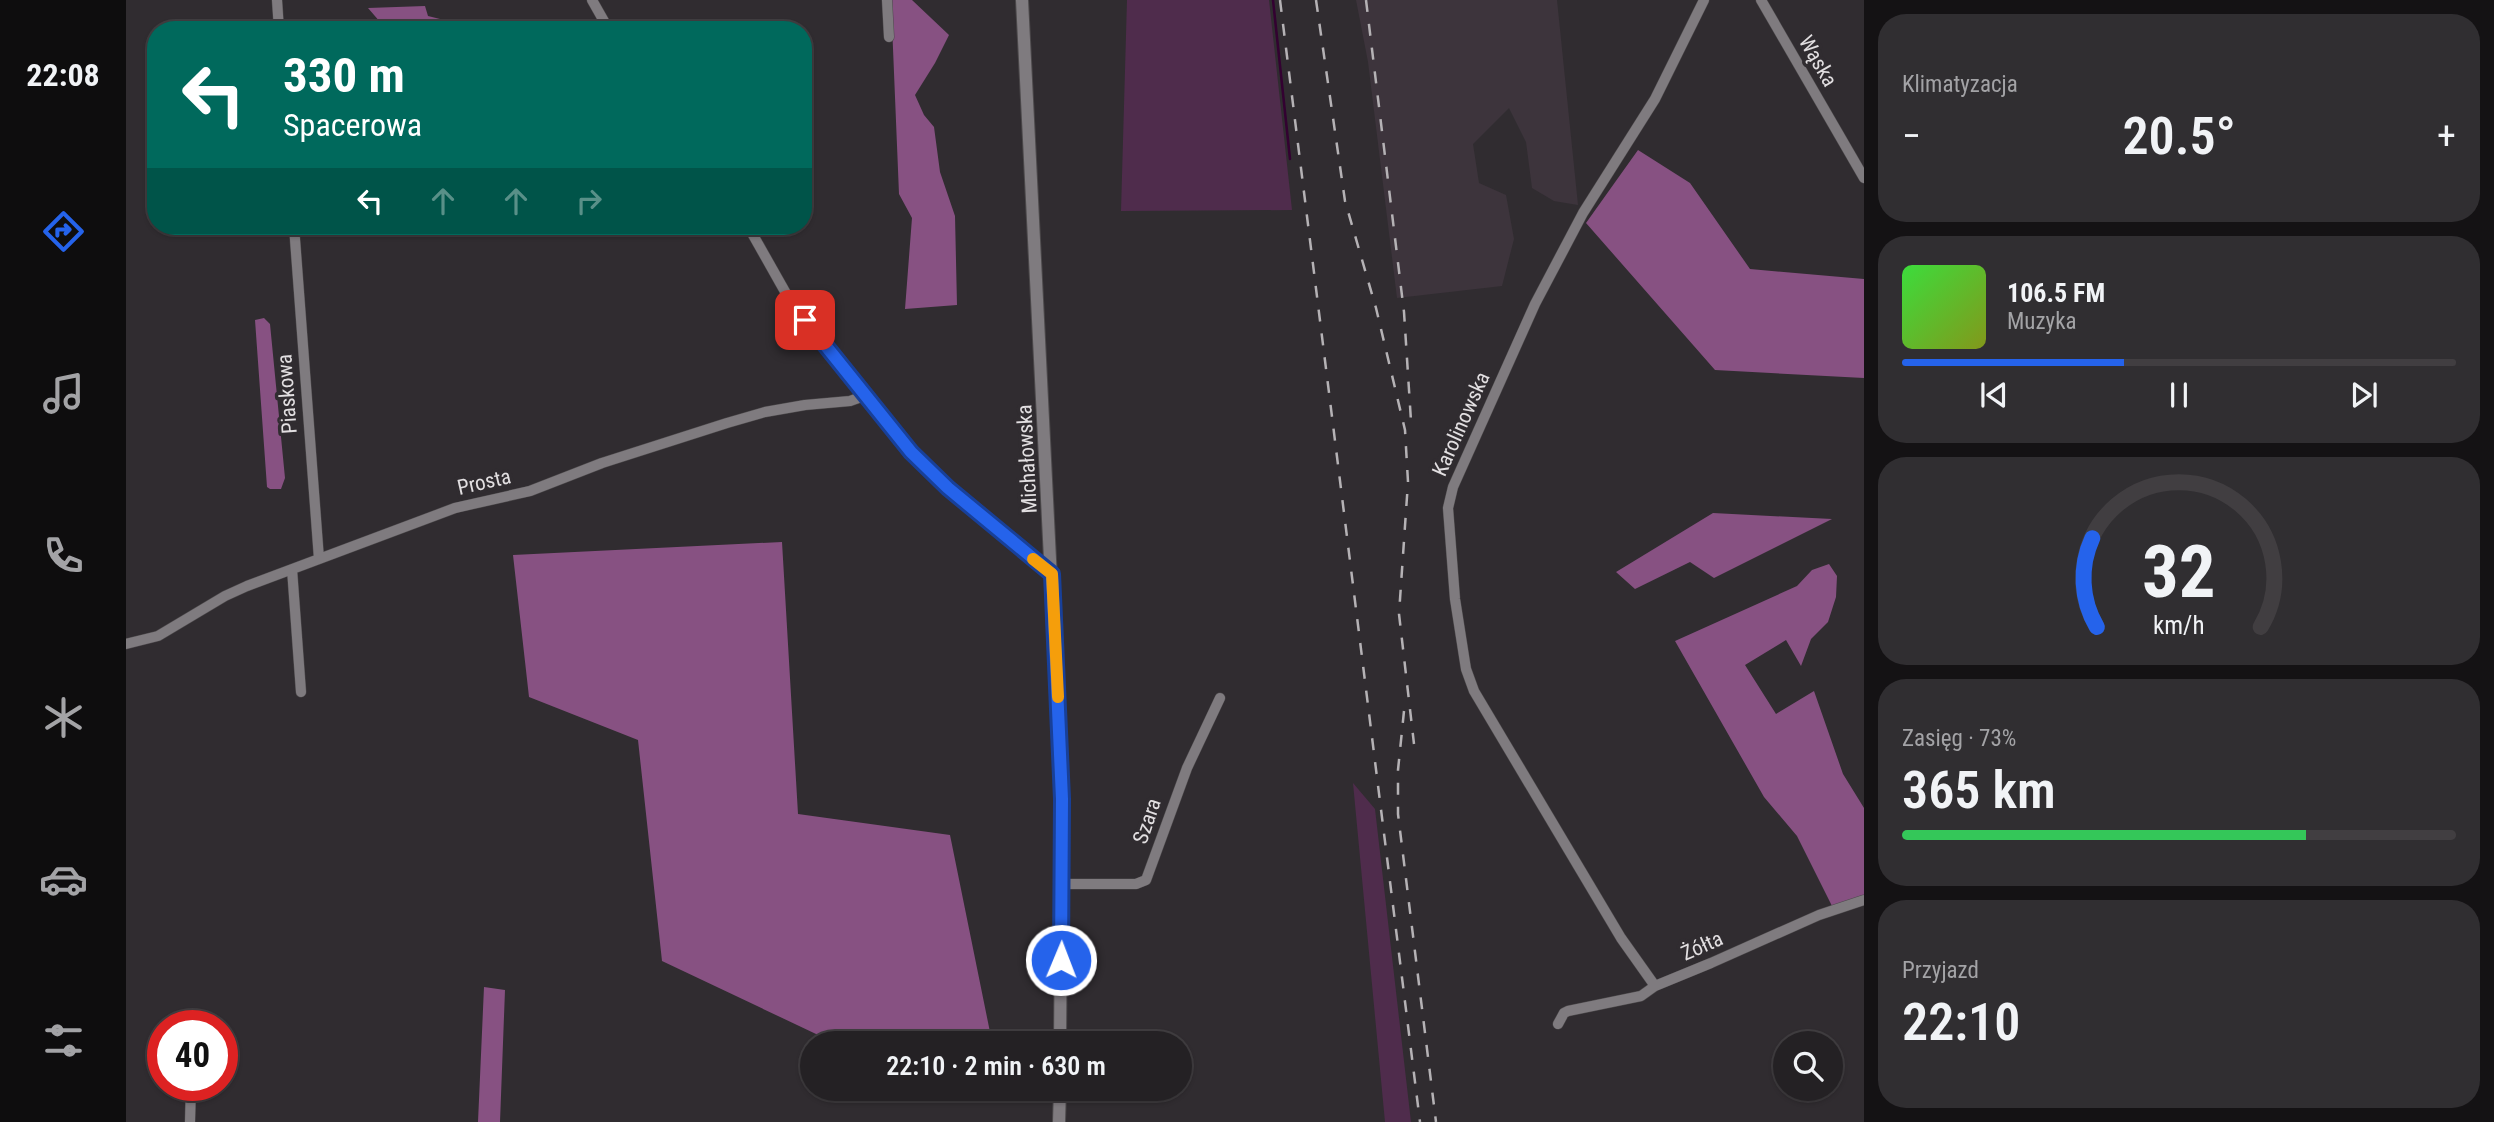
<!DOCTYPE html>
<html lang="pl">
<meta charset="utf-8">
<style>
:root{--surface:#242124;--page:#302e31;--text:#f1f3f6;--muted:#a3a3a6;--line:#413e41;--accent:#2563eb}
body{margin:0;font-family:"Roboto Condensed",sans-serif;background:var(--page);color:var(--text);height:100vh;display:flex;flex-direction:column;font-size:26px;white-space:nowrap}
*{box-sizing:border-box;margin:0}
p{font-size:23px;color:var(--muted)}
.icon{flex:none;width:38px;height:38px;fill:none;stroke:currentColor;stroke-width:2;stroke-linecap:round;stroke-linejoin:round}
.map{position:relative;flex:1;overflow:hidden}
.side{display:flex;flex-direction:column;gap:14px;padding:14px;background:#141214;width:630px}
.side>*{flex:none}
.banner{position:absolute;left:21px;top:21px;width:665px;height:214px;border-radius:28px;box-shadow:0 2px 5px #0004,0 0 0 2px var(--line);background:#00695c;color:#fff;overflow:hidden}
.tools{position:absolute;left:1647px;top:1031px;display:grid;gap:14px}
.tools a{display:grid;place-items:center;width:70px;height:70px;border-radius:50%;background:var(--surface);box-shadow:0 2px 5px #0004,0 0 0 2px var(--line);font-size:35px}
.speed{position:absolute;left:21px;top:1010px;display:flex;gap:14px;font-size:35px;font-weight:700;text-align:center}
.speed>*{display:grid;place-content:center;width:91px;height:91px;border-radius:50%;background:var(--surface);box-shadow:0 2px 5px #0004,0 0 0 2px var(--line);line-height:1}
.speed .limit{border:10px solid #d22;background:#fff;color:#111}
.pin{position:absolute;display:grid;place-items:center;width:60px;height:60px;color:#fff;margin:-30px;border-radius:14px;box-shadow:0 4px 10px #0006}
.me{position:absolute;width:77px;margin:-38px;rotate:1deg;stroke-linejoin:round;filter:drop-shadow(0 0 5px #0008)}
.turn{display:flex;align-items:center;gap:24px;height:147px;padding:0 21px;font-size:32px}
.turn .icon{width:91px;height:91px;stroke-width:2.5}
.turn b{display:block;font-size:49px;line-height:60px}
.lanes{display:flex;align-items:center;height:66px;padding:0 21px;background:#0003;justify-content:center;gap:35px;direction:ltr}
.lanes .off{opacity:.35}
.big{font-size:52px;font-weight:600;line-height:1.1}
.side .widget{flex:1;display:flex;flex-direction:column;justify-content:center;gap:10px;min-width:0;padding:0 24px;border-radius:28px;background:var(--page)}
.side .dial{align-items:center;gap:0}
.dial svg{height:182px;overflow:visible;fill:none;stroke:var(--line);stroke-width:7;stroke-linecap:round;text-anchor:middle}
.dial text{fill:var(--text);stroke:none}
.song{display:flex;align-items:center;gap:21px}
.cover{width:84px;height:84px;border-radius:10px;background:linear-gradient(135deg,hsl(120 70% 55%),hsl(70 70% 35%))}
.played{height:7px;border-radius:4px;background:linear-gradient(90deg,var(--accent) 40%,var(--line) 40%)}
.keys{display:flex;justify-content:space-around;direction:ltr}
.heat{display:flex;justify-content:space-between;align-items:center;font-size:38px;direction:ltr}
.charge{height:10px;border-radius:5px;background:linear-gradient(90deg,#34c759 73%,var(--line) 0)}
.trip{position:absolute;left:674px;top:1031px;width:392px;height:70px;border-radius:35px;background:var(--surface);box-shadow:0 2px 5px #0004,0 0 0 2px var(--line);font-weight:600;line-height:70px;text-align:center}
main{display:flex;flex:1;min-height:0}
.tabs{display:flex;flex-direction:column;width:126px;justify-content:space-around;align-items:center;background:#0e0d0e;color:var(--muted)}
.tabs .icon{width:49px;height:49px}
.tabs .on{color:var(--accent)}
.tabs b{font-size:32px;color:var(--text)}
.map>svg:first-child{display:block}
.built{fill:#3d343c}
.green{fill:#4f2c4c}
.forest{fill:#875182}
.lines{fill:none;stroke-linecap:round;stroke-linejoin:round}
.stream{stroke:#330131;stroke-width:2.5}
.minor-casing{stroke:#4d4a4c;stroke-width:11}
.tertiary-casing{stroke:#4d4a4c;stroke-width:14}
.minor{stroke:#7f7b7f;stroke-width:10}
.tertiary{stroke:#7f7b7f;stroke-width:12}
.rail{stroke:#b5b2b5;stroke-width:2.5;stroke-dasharray:12 12;stroke-linecap:butt}
.route-casing{stroke:#184099;stroke-width:18}
.route{stroke:#2563eb;stroke-width:12}
.slow{stroke:#f59e0b;stroke-width:12}
.labels{text-anchor:middle;dominant-baseline:central;stroke-width:7;stroke-linejoin:round;paint-order:stroke}
.street-label{font-size:21px;fill:#e2dfe1;stroke:#302c30}
</style>
<main>
<nav class="tabs">
<b>22:08</b>
<svg class="icon on" aria-label="directions" viewBox="0 0 24 24"><path d="M12 3l9 9-9 9-9-9zM9 14v-3h6M13 9l2 2-2 2"/></svg>
<svg class="icon" aria-label="music" viewBox="0 0 24 24"><path d="M9 18V5l10-2v13"/><circle cx="6" cy="18" r="3"/><circle cx="16" cy="16" r="3"/></svg>
<svg class="icon" aria-label="phone" viewBox="0 0 24 24"><path d="M5 4h4l2 5-3 2q2 4 5 5l2-3 5 2v4C11 20 4 13 5 4z"/></svg>
<svg class="icon" aria-label="climate" viewBox="0 0 24 24"><path d="M12 3v18M4 7l16 10M4 17L20 7"/></svg>
<svg class="icon" aria-label="car" viewBox="0 0 24 24"><path d="M5 17H2v-5l4-1 3-4h7l3 4 3 1v5h-3M9 17h6M6 11h13"/><circle cx="7" cy="17" r="2"/><circle cx="17" cy="17" r="2"/></svg>
<svg class="icon" aria-label="filters" viewBox="0 0 24 24"><path d="M4 7h16M4 17h16"/><circle cx="9" cy="7" r="2"/><circle cx="15" cy="17" r="2"/></svg>
</nav>
<div class="map">
<svg width="1738" height="1122" viewBox="0 0 1738 1122">
<rect width="100%" height="100%" fill="#302c30"/>
<path class="built" d="M1230 0H1431L1452 205 1428 201 1406 188 1400 142 1383 108 1347 144 1353 183 1380 195 1388 239 1376 286 1271 298 1242 62Z"/>
<path class="green" d="M1001 0H1143L1166 210 995 211Z
M1227 783 1249 809 1285 1122H1259Z"/>
<path class="forest" d="M765 0H786L823 35 809 63 789 95 798 115 808 127 814 172 829 216 831 305 779 309 786 218 773 194Z
M299 6 302 16 318 20 319 30H261L242 8Z
M1512 150 1564 183 1624 269 1738 279V378L1589 370 1460 223Z
M138 318 144 324 159 478 155 489H144L141 487 129 320Z
M1587 513 1706 519 1588 578 1564 562 1509 589 1490 572Z
M656 542 672 814 824 835 865 1037 860 1043H709L536 961 512 740 403 697 387 555Z
M1703 564 1711 576 1710 597 1702 622 1685 639 1675 666 1660 640 1619 665 1650 714 1688 691 1717 774 1738 808V896L1707 908 1671 836 1638 797 1549 641 1671 586 1686 570Z
M358 987 379 990 374 1122H352Z"/>
<g class="lines">
<path class="stream" d="M1147 0 1164 159"/>
<defs>
<path id="minor" d="M151 0 153 30
M466 0 483 30
M761 0 763 37
M1635 0 1738 178
M168 226 193 559
M622 226 666 304 769 436 822 488 926 574
M166 569 175 692
M0 644 32 636 99 596 121 586 329 508 404 491 476 463 601 423 639 412 679 405 724 401 738 396
M936 884H1010L1020 880 1061 768 1094 698
M1529 986 1495 938 1348 691 1340 669 1329 599 1322 508 1327 487 1409 304 1457 213 1529 99 1578 0
M1432 1024 1438 1013 1442 1011 1515 996 1529 986 1585 963 1693 915 1738 900
M64 1122 65 1085"/>
<path id="tertiary" d="M896 0 936 799 934 1043
M933 1122 934 1088"/>
</defs>
<use href="#minor" class="minor-casing"/>
<use href="#tertiary" class="tertiary-casing"/>
<use href="#minor" class="minor"/>
<use href="#tertiary" class="tertiary"/>
<path class="rail" d="M1154 0 1294 1122
M1190 0 1219 201 1250 308 1279 430 1282 482 1273 614 1288 744
M1240 0 1278 312 1285 421
M1278 711 1272 770V814L1310 1122"/>
</g>
<g class="lines">
<defs>
<path id="route" d="M679 320 785 452 822 488 926 574 936 799 935 960"/>
</defs>
<use href="#route" class="route-casing"/>
<use href="#route" class="route"/>
<path class="slow" d="M907 559 926 574 932 697"/>
</g>
<g class="labels">
<g class="street-label">
<text transform="translate(1692 61) rotate(60)">Wąska</text>
<text transform="translate(161 394) rotate(-94)">Piaskowa</text>
<text transform="translate(1335 424) rotate(-66)">Karolinowska</text>
<text transform="translate(901 459) rotate(-93)">Michałowska</text>
<text transform="translate(358 482) rotate(-13)">Prosta</text>
<text transform="translate(1021 821) rotate(-71)">Szara</text>
<text transform="translate(1576 946) rotate(-24)">Żółta</text>
</g>
</g>
</svg>
<div class="tools">
<a><svg class="icon" aria-label="search" viewBox="0 0 24 24"><circle cx="10" cy="10" r="6"/><path d="M15 15l6 6"/></svg></a>
</div>
<div class="speed"><div class="limit">40</div></div>
<div class="pin" style="left:679px;top:320px;background:#d93025"><svg class="icon" aria-label="arrive" viewBox="0 0 24 24"><path d="M6 21V4h12l-3 4 3 4H6"/></svg></div>
<svg class="me" style="left:935px;top:960px" viewBox="-20 -20 40 40"><circle r="17" fill="#2563eb" stroke="#fff" stroke-width="3"/><path d="M0-11L8 9 0 5-8 9z" fill="#fff"/></svg>
<div class="trip">22:10 · 2 min · 630 m</div>
<div class="banner">
<div class="turn"><svg class="icon" aria-label="left" viewBox="0 0 24 24"><path d="M17 20v-9H6M10 6l-5 5 5 5"/></svg><div><b>330 m</b>Spacerowa</div></div>
<div class="lanes"><svg class="icon" aria-label="left" viewBox="0 0 24 24"><path d="M17 20v-9H6M10 6l-5 5 5 5"/></svg><svg class="icon off" aria-label="ahead" viewBox="0 0 24 24"><path d="M12 20V5M6 11l6-6 6 6"/></svg><svg class="icon off" aria-label="ahead" viewBox="0 0 24 24"><path d="M12 20V5M6 11l6-6 6 6"/></svg><svg class="icon off" aria-label="right" viewBox="0 0 24 24"><path d="M7 20v-9h11M14 6l5 5-5 5"/></svg></div>
</div>
</div>
<section class="side">
<div class="widget"><p>Klimatyzacja</p>
<div class="heat"><a>−</a><b class="big">20.5°</b><a>+</a></div>
</div>
<div class="widget">
<div class="song"><i class="cover"></i><div><b>106.5 FM</b><p>Muzyka</p></div></div>
<div class="played"></div>
<div class="keys"><svg class="icon" aria-label="previous" viewBox="0 0 24 24"><path d="M18 5L8 12l10 7zM5 5v14"/></svg><svg class="icon" aria-label="pause" viewBox="0 0 24 24"><path d="M8 5v14M16 5v14"/></svg><svg class="icon" aria-label="next" viewBox="0 0 24 24"><path d="M6 5l10 7-10 7zM19 5v14"/></svg></div>
</div>
<div class="widget dial"><svg viewBox="0 0 100 80">
<path d="M14 69A42 42 0 1 1 86 69"/>
<path d="M14 69A42 42 0 0 1 12 30" stroke="#2563eb"/>
<text x="50" y="56" font-size="32" font-weight="700">32</text>
<text x="50" y="72" font-size="11">km/h</text>
</svg></div>
<div class="widget"><p>Zasięg · 73%</p><b class="big">365 km</b><div class="charge"></div></div>
<div class="widget"><p>Przyjazd</p><b class="big">22:10</b></div>
</section>
</main>
